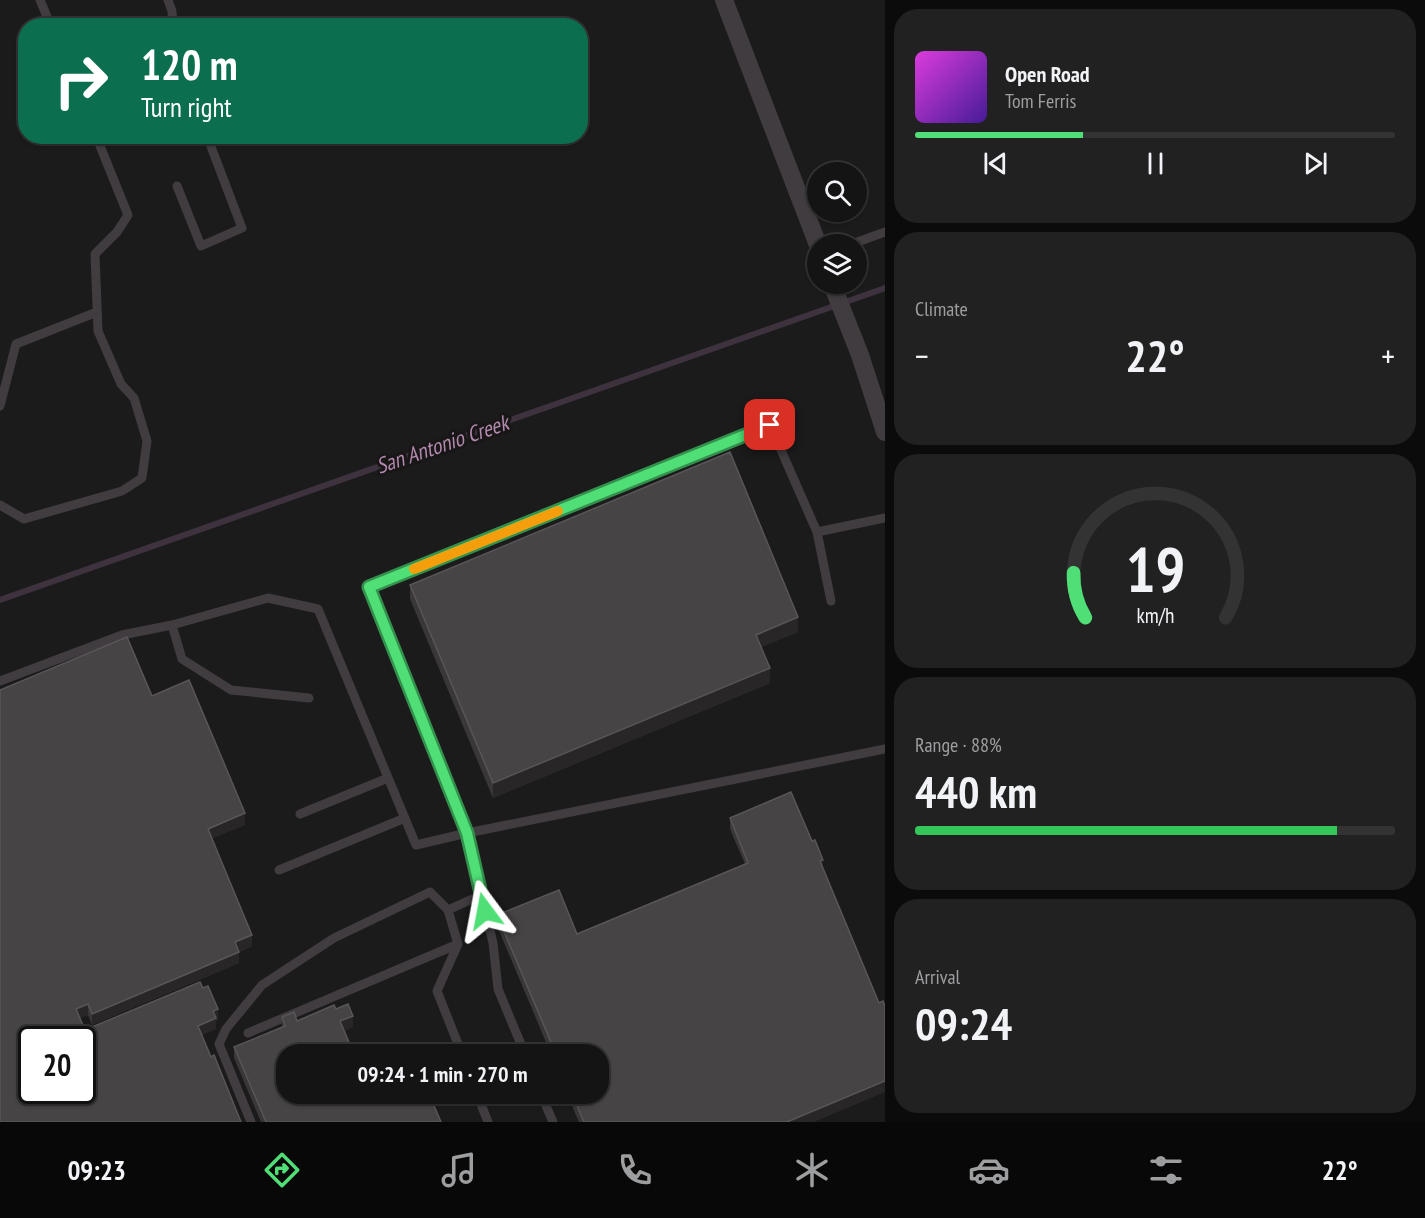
<!DOCTYPE html>
<meta charset="utf-8">
<style>
:root{--surface:#151414;--page:#222122;--text:#f1f3f6;--muted:#9d9ea0;--line:#343334;--accent:#50df76}
body{margin:0;font-family:"PT Sans Narrow",sans-serif;background:var(--page);color:var(--text);height:100vh;display:flex;flex-direction:column;font-size:22px;white-space:nowrap}
*{box-sizing:border-box;margin:0}
p{font-size:20px;color:var(--muted)}
.icon{flex:none;width:33px;height:33px;fill:none;stroke:currentColor;stroke-width:2;stroke-linecap:round;stroke-linejoin:round}
.map{position:relative;flex:1;overflow:hidden}
.details{display:flex;flex-direction:column;gap:9px;padding:9px;background:#0c0b0b;width:540px}
.details>*{flex:none}
.banner{position:absolute;left:18px;top:18px;width:570px;height:126px;border-radius:24px;box-shadow:0 2px 4px #0004,0 0 0 2px var(--line);background:#0b6e4f;color:#fff;overflow:hidden}
.controls{position:absolute;left:807px;top:162px;display:grid;gap:12px}
.controls a{display:grid;place-items:center;width:60px;height:60px;border-radius:50%;background:var(--surface);box-shadow:0 2px 4px #0004,0 0 0 2px var(--line);font-size:30px}
.speed{position:absolute;left:18px;top:1026px;display:flex;gap:12px;font-size:30px;font-weight:700;text-align:center}
.speed>*{display:grid;place-content:center;width:78px;height:78px;border-radius:50%;background:var(--surface);box-shadow:0 2px 4px #0004,0 0 0 2px var(--line);line-height:1}
.speed .limit{border:3px solid #111;border-radius:9px;background:#fff;color:#111}
.pin{position:absolute;display:grid;place-items:center;width:51px;height:51px;color:#fff;margin:-26px;border-radius:12px;box-shadow:0 3px 9px #0006}
.me{position:absolute;width:66px;margin:-33px;rotate:347deg;stroke-linejoin:round;filter:drop-shadow(0 0 4px #0008)}
.turn{display:flex;align-items:center;gap:21px;height:126px;padding:0 24px;font-size:27px}
.turn .icon{width:78px;height:78px;stroke-width:2.5}
.turn b{display:block;font-size:42px;line-height:51px}
.big{font-size:45px;font-weight:700;line-height:1.1}
.details .widget{flex:1;display:flex;flex-direction:column;justify-content:center;gap:9px;min-width:0;padding:0 21px;border-radius:24px;background:var(--page)}
.details .dial{align-items:center;gap:0}
.dial svg{height:156px;overflow:visible;fill:none;stroke:var(--line);stroke-width:7;stroke-linecap:round;text-anchor:middle}
.dial text{fill:var(--text);stroke:none}
.song{display:flex;align-items:center;gap:18px}
.cover{width:72px;height:72px;border-radius:9px;background:linear-gradient(135deg,hsl(300 70% 55%),hsl(260 70% 35%))}
.played{height:6px;border-radius:3px;background:linear-gradient(90deg,var(--accent) 35%,var(--line) 35%)}
.keys{display:flex;justify-content:space-around;direction:ltr}
.heat{display:flex;justify-content:space-between;align-items:center;font-size:33px;direction:ltr}
.charge{height:9px;border-radius:4px;background:linear-gradient(90deg,#34c759 88%,var(--line) 0)}
.trip{position:absolute;left:276px;top:1044px;width:333px;height:60px;border-radius:24px;background:var(--surface);box-shadow:0 2px 4px #0004,0 0 0 2px var(--line);font-weight:700;line-height:60px;text-align:center}
.tabs{display:flex;height:96px;justify-content:space-around;align-items:center;background:#080808;color:var(--muted)}
.tabs .icon{width:42px;height:42px}
.tabs .active{color:var(--accent)}
.tabs b{font-size:27px;color:var(--text)}
main{display:flex;flex:1;min-height:0}
.map>svg:first-child{display:block}
.lines{fill:none;stroke-linecap:round;stroke-linejoin:round}
.stream{stroke:#3f323f;stroke-width:6}
.service{stroke:#413c3f;stroke-width:9}
.tertiary{stroke:#413c3f;stroke-width:18}
.wall{fill:#3a3739}
.shaded-wall{fill:#282627}
.building{fill:#474446;stroke:#595558;stroke-width:1.5;fill-rule:evenodd}
.route-casing{stroke:#34914d;stroke-width:15}
.route{stroke:#50df76;stroke-width:10}
.slow{stroke:#f59e0b;stroke-width:10}
.labels{text-anchor:middle;dominant-baseline:central;stroke-width:6;stroke-linejoin:round;paint-order:stroke}
.water-label{font-size:22px;font-style:italic;fill:#b18aae;stroke:#181616}
</style>
<main>
<div class="map">
<svg width="885" height="1122" viewBox="0 0 885 1122">
<rect width="100%" height="100%" fill="#1c1b1b"/>
<g class="lines">
<path class="stream" d="M0 600 885 288"/>
<path class="service" d="M40 0 51 26
M168 0 172 11 173 26
M177 186 201 246 242 228 207 136
M852 244 885 232
M0 406 16 344 97 312
M0 505 24 519 122 491 142 478 147 441 134 398 121 384 98 331 95 254 117 232 128 215 96 136
M885 518 817 532 770 425 369 587 467 833 885 749
M817 532 831 601
M0 681 122 635 172 625
M309 698 231 690 182 659 172 625 268 598 318 609 416 845 467 833 493 943 498 989 525 1054
M300 814 388 778
M279 870 405 818
M458 944 437 991 462 1054
M248 1033 458 944 448 910 481 895
M477 1094 488 1122
M541 1094 553 1122
M251 1122 219 1044 226 1029 262 985 334 938 430 892 448 910"/>
<path class="tertiary" d="M724 0 818 245
M832 284 860 355 885 432"/>
</g>
<path class="wall" d="M410 585 798 632 761 647 770 683 493 798 410 599Z
M152 696 245 825 212 838 252 946 239 952V963L92 1025 88 1015 80 1018 85 1030 218 1020 216 1021V1029L202 1035 211 1057 0 1122Z
M791 792 814 1122H579L567 1094H598V1054H551L497 926V915L577 934 745 864 730 829V818Z
M282 1017 297 1021 353 1027 286 1054 441 1122H261L234 1058V1047L282 1027Z"/>
<path class="shaded-wall" d="M798 617V632L756 649V635Z
M770 668V683L493 798V783Z
M245 813V825L208 840V829Z
M823 860V871L820 861Z
M252 935V946L235 953V942Z
M239 952V963L92 1025V1014Z
M88 1004V1015L76 1020V1009Z
M218 1009V1020L216 1021V1029L198 1037V1026L213 1011Z
M353 1016V1027L340 1032V1021Z
M885 1081V1092L814 1122H787Z"/>
<path class="building" d="M730 452 798 617 756 635 770 668 493 783 410 585Z
M127 637 152 696 189 680 245 813 208 829 252 935 235 942 239 952 92 1014 88 1004 76 1009 85 1030 200 982 203 988 208 986 218 1009 213 1011 216 1018 198 1026 211 1057 214 1055 241 1122H0V690ZM32 1040H82V1090H32Z
M791 792 812 841 815 840 823 860 820 861 879 1003 883 1001 885 1006V1081L787 1122H584L572 1094H598V1054H556L497 915 559 890 577 934 748 863 730 818Z
M348 1004 353 1016 340 1021 354 1054H286V1094H429L441 1122H266L234 1047 285 1026 282 1017 294 1012 297 1021 334 1005 336 1009Z
M411 1051 413 1054H402Z"/>
<g class="lines">
<defs>
<path id="route" d="M485 911 467 833 369 587 770 425"/>
</defs>
<use href="#route" class="route-casing"/>
<use href="#route" class="route"/>
<path class="slow" d="M414 569 558 511"/>
</g>
<g class="labels">
<g class="water-label">
<text transform="translate(442 444) rotate(-19)">San Antonio Creek</text>
</g>
</g>
</svg>
<div class="controls">
<a><svg class="icon" aria-label="search" viewBox="0 0 24 24"><circle cx="10" cy="10" r="6"/><path d="M15 15l6 6"/></svg></a>
<a><svg class="icon" aria-label="layers" viewBox="0 0 24 24"><path d="M12 4l9 5-9 5-9-5zM3 14l9 5 9-5"/></svg></a>
</div>
<div class="speed"><div class="limit">20</div></div>
<div class="pin" style="left:770px;top:425px;background:#d93025"><svg class="icon" aria-label="arrive" viewBox="0 0 24 24"><path d="M6 21V4h12l-3 4 3 4H6"/></svg></div>
<svg class="me" style="left:485px;top:911px" viewBox="-20 -20 40 40"><path d="M0-17L14 15 0 8-14 15z" fill="#50df76" stroke="#fff" stroke-width="4"/></svg>
<div class="trip">09:24 · 1 min · 270 m</div>
<div class="banner">
<div class="turn"><svg class="icon" aria-label="right" viewBox="0 0 24 24"><path d="M7 20v-9h11M14 6l5 5-5 5"/></svg><div><b>120 m</b>Turn right</div></div>
</div>
</div>
<section class="details">
<div class="widget">
<div class="song"><i class="cover"></i><div><b>Open Road</b><p>Tom Ferris</p></div></div>
<div class="played"></div>
<div class="keys"><svg class="icon" aria-label="previous" viewBox="0 0 24 24"><path d="M18 5L8 12l10 7zM5 5v14"/></svg><svg class="icon" aria-label="pause" viewBox="0 0 24 24"><path d="M8 5v14M16 5v14"/></svg><svg class="icon" aria-label="next" viewBox="0 0 24 24"><path d="M6 5l10 7-10 7zM19 5v14"/></svg></div>
</div>
<div class="widget"><p>Climate</p>
<div class="heat"><a>−</a><b class="big">22°</b><a>+</a></div>
</div>
<div class="widget dial"><svg viewBox="0 0 100 80">
<path d="M14 69A42 42 0 1 1 86 69"/>
<path d="M14 69A42 42 0 0 1 8 46" stroke="#50df76"/>
<text x="50" y="56" font-size="32" font-weight="700">19</text>
<text x="50" y="72" font-size="11">km/h</text>
</svg></div>
<div class="widget"><p>Range · 88%</p><b class="big">440 km</b><div class="charge"></div></div>
<div class="widget"><p>Arrival</p><b class="big">09:24</b></div>
</section>
</main>
<nav class="tabs">
<b>09:23</b>
<svg class="icon active" aria-label="directions" viewBox="0 0 24 24"><path d="M12 3l9 9-9 9-9-9zM9 14v-3h6M13 9l2 2-2 2"/></svg>
<svg class="icon" aria-label="music" viewBox="0 0 24 24"><path d="M9 18V5l10-2v13"/><circle cx="6" cy="18" r="3"/><circle cx="16" cy="16" r="3"/></svg>
<svg class="icon" aria-label="phone" viewBox="0 0 24 24"><path d="M5 4h4l2 5-3 2q2 4 5 5l2-3 5 2v4C11 20 4 13 5 4z"/></svg>
<svg class="icon" aria-label="climate" viewBox="0 0 24 24"><path d="M12 3v18M4 7l16 10M4 17L20 7"/></svg>
<svg class="icon" aria-label="car" viewBox="0 0 24 24"><path d="M5 17H2v-5l4-1 3-4h7l3 4 3 1v5h-3M9 17h6M6 11h13"/><circle cx="7" cy="17" r="2"/><circle cx="17" cy="17" r="2"/></svg>
<svg class="icon" aria-label="filters" viewBox="0 0 24 24"><path d="M4 7h16M4 17h16"/><circle cx="9" cy="7" r="2"/><circle cx="15" cy="17" r="2"/></svg>
<b>22°</b>
</nav>
